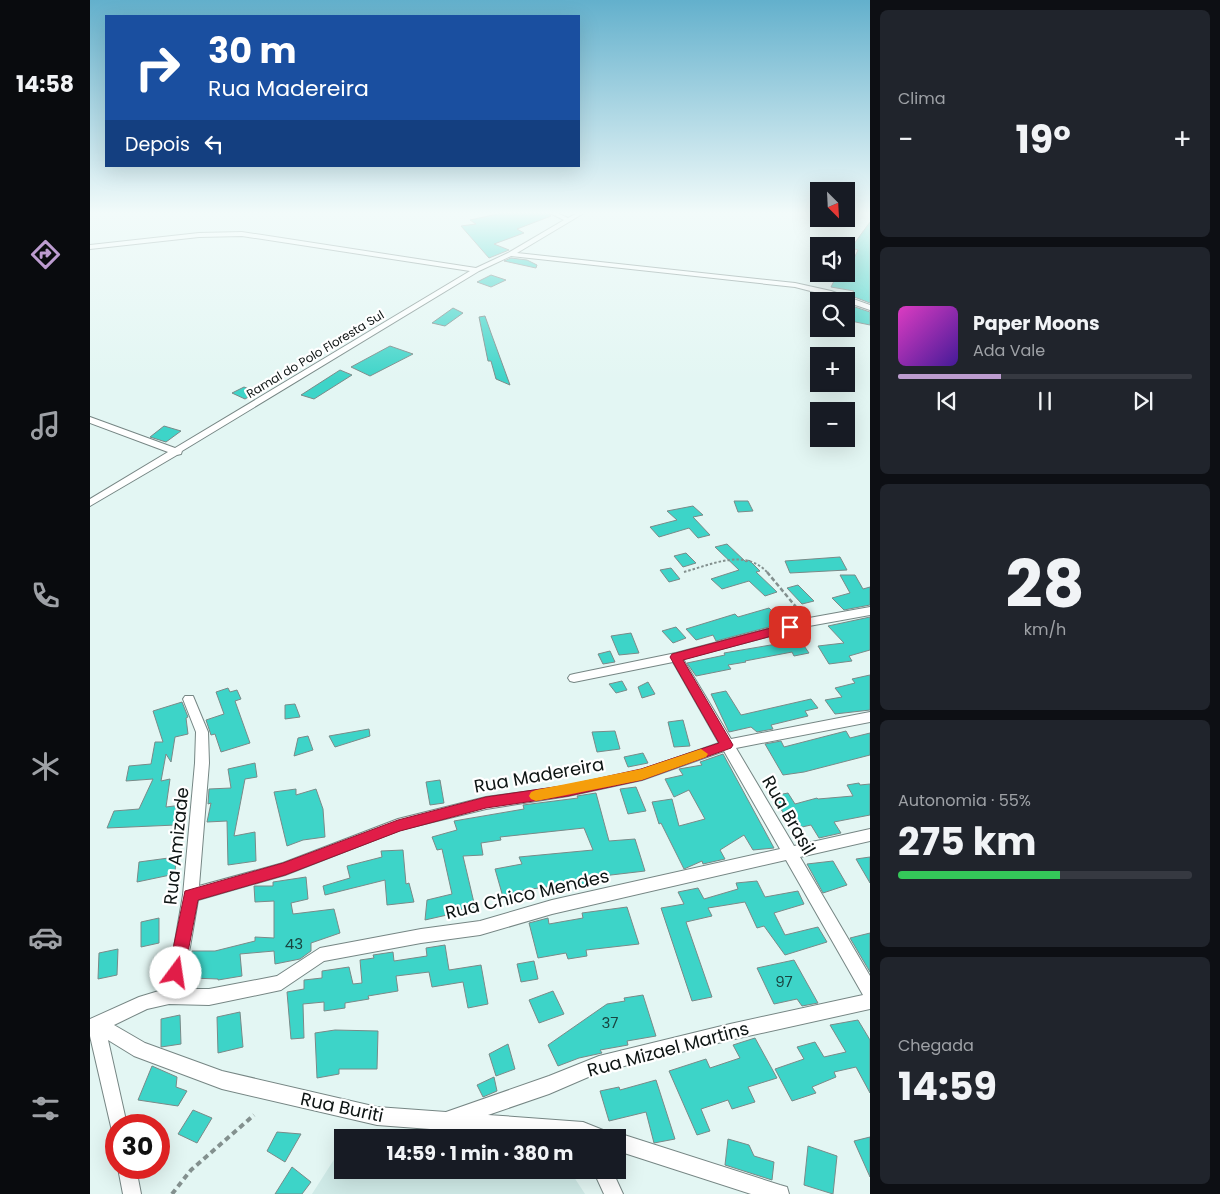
<!DOCTYPE html>
<html lang="pt">
<meta charset="utf-8">
<style>
:root{--surface:#171b24;--page:#20242c;--text:#f1f3f6;--muted:#9ea1a6;--line:#363941;--accent:#bd9cd0}
body{margin:0;font-family:Poppins,sans-serif;background:var(--page);color:var(--text);height:100vh;display:flex;flex-direction:column;font-size:19px;white-space:nowrap}
*{box-sizing:border-box;margin:0}
p{font-size:16px;color:var(--muted)}
.icon{flex:none;width:28px;height:28px;fill:none;stroke:currentColor;stroke-width:2;stroke-linecap:round;stroke-linejoin:round}
.map{position:relative;flex:1;overflow:hidden}
.side{display:flex;flex-direction:column;gap:10px;padding:10px;background:#0d0f14;width:350px}
.side>*{flex:none}
.hud{position:absolute;left:15px;top:15px;width:475px;height:152px;border-radius:0px;box-shadow:0 5px 20px #0002;background:#1a4fa0;color:#fff;overflow:hidden}
.needle{width:32px;rotate:156deg}
.controls{position:absolute;left:720px;top:182px;display:grid;gap:10px}
.controls a{display:grid;place-items:center;width:45px;height:45px;border-radius:0px;background:var(--surface);box-shadow:0 5px 20px #0002;font-size:25px}
.speed{position:absolute;left:15px;top:1114px;display:flex;gap:10px;font-size:25px;font-weight:700;text-align:center}
.speed>*{display:grid;place-content:center;width:65px;height:65px;border-radius:50%;background:var(--surface);box-shadow:0 5px 20px #0002;line-height:1}
.speed .limit{border:8px solid #d22;background:#fff;color:#111}
.pin{position:absolute;display:grid;place-items:center;width:42px;height:42px;color:#fff;margin:-21px;border-radius:10px;box-shadow:0 2px 8px #0006}
.me{position:absolute;width:55px;margin:-28px;rotate:14deg;stroke-linejoin:round;filter:drop-shadow(0 0 4px #0008)}
.turn{display:flex;align-items:center;gap:18px;height:105px;padding:0 20px;font-size:22px}
.turn .icon{width:65px;height:65px;stroke-width:2.5}
.turn b{display:block;font-size:35px;line-height:42px}
.then{display:flex;align-items:center;height:48px;padding:0 20px;background:#0003;gap:10px;font-size:19px}
.big{font-size:38px;font-weight:700;line-height:1.1}
.side .tile{flex:1;display:flex;flex-direction:column;justify-content:center;gap:8px;min-width:0;padding:0 18px;border-radius:8px;background:var(--page)}
.side .dial{align-items:center;gap:0}
.dial b{font-size:65px;line-height:1}
.song{display:flex;align-items:center;gap:15px}
.cover{width:60px;height:60px;border-radius:8px;background:linear-gradient(135deg,hsl(310 70% 55%),hsl(260 70% 35%))}
.played{height:5px;border-radius:2px;background:linear-gradient(90deg,var(--accent) 35%,var(--line) 35%)}
.keys{display:flex;justify-content:space-around;direction:ltr}
.heat{display:flex;justify-content:space-between;align-items:center;font-size:28px;direction:ltr}
.charge{height:8px;border-radius:4px;background:linear-gradient(90deg,#34c759 55%,var(--line) 0)}
.trip{position:absolute;left:244px;top:1129px;width:292px;height:50px;border-radius:0px;background:var(--surface);box-shadow:0 5px 20px #0002;font-weight:700;line-height:50px;text-align:center}
main{display:flex;flex:1;min-height:0}
.tabs{display:flex;flex-direction:column;width:90px;justify-content:space-around;align-items:center;background:#090b0e;color:var(--muted)}
.tabs .icon{width:35px;height:35px}
.tabs .current{color:var(--accent)}
.tabs b{font-size:22px;color:var(--text)}
.map>svg:first-child{display:block}
.built{fill:#cfeae7}
.building{fill:#3dd4c8;stroke:#7a8a88}
.lines{fill:none;stroke-linecap:round;stroke-linejoin:round}
.street-casing{stroke:#768684;stroke-width:2}
.path-far2{stroke:#83908e;stroke-width:2;stroke-dasharray:2.5 2;stroke-linecap:butt}
.path-far1{stroke:#83908e;stroke-width:2.5;stroke-dasharray:4.5 2.5;stroke-linecap:butt}
.path{stroke:#83908e;stroke-width:4;stroke-dasharray:5.5 4;stroke-linecap:butt}
.street{fill:#fff;fill-rule:evenodd}
.route{fill:#e11d48;stroke:#92132f}
.slow{fill:#f59e0b}
.labels{text-anchor:middle;dominant-baseline:central;stroke-width:4.5;stroke-linejoin:round;paint-order:stroke}
.far-street-label{font-size:12px;fill:#0d1413;stroke:#fff}
.near-number-label{font-size:15px;fill:#194440}
.near-street-label{font-size:18px;fill:#0d1413;stroke:#fff}
</style>
<main>
<nav class="tabs">
<b>14:58</b>
<svg class="icon current" aria-label="directions" viewBox="0 0 24 24"><path d="M12 3l9 9-9 9-9-9zM9 14v-3h6M13 9l2 2-2 2"/></svg>
<svg class="icon" aria-label="music" viewBox="0 0 24 24"><path d="M9 18V5l10-2v13"/><circle cx="6" cy="18" r="3"/><circle cx="16" cy="16" r="3"/></svg>
<svg class="icon" aria-label="phone" viewBox="0 0 24 24"><path d="M5 4h4l2 5-3 2q2 4 5 5l2-3 5 2v4C11 20 4 13 5 4z"/></svg>
<svg class="icon" aria-label="climate" viewBox="0 0 24 24"><path d="M12 3v18M4 7l16 10M4 17L20 7"/></svg>
<svg class="icon" aria-label="car" viewBox="0 0 24 24"><path d="M5 17H2v-5l4-1 3-4h7l3 4 3 1v5h-3M9 17h6M6 11h13"/><circle cx="7" cy="17" r="2"/><circle cx="17" cy="17" r="2"/></svg>
<svg class="icon" aria-label="filters" viewBox="0 0 24 24"><path d="M4 7h16M4 17h16"/><circle cx="9" cy="7" r="2"/><circle cx="15" cy="17" r="2"/></svg>
</nav>
<div class="map">
<svg width="780" height="1194" viewBox="0 0 780 1194">
<rect width="100%" height="100%" fill="#e3f6f3"/>
<path class="built" d="M252 1147V1170H434L484 1177 495 1194H222Z"/>
<path class="building" d="M412 213H458L461 216 427 229 434 233 404 244 419 250 399 258 371 226 386 224 380 220Z
M780 222V303L759 295 764 291 741 287 747 275 755 277 768 250 761 248Z
M421 258 437 260 447 265 446 268 414 261Z
M401 275 416 280 401 287 387 282Z
M756 304 780 312V325L756 320Z
M363 308 373 313 355 326 342 323Z
M395 316 401 333 420 385 406 379 401 361H398L389 317Z
M300 346 323 354 280 376 261 367Z
M250 370 262 375 224 399 211 395Z
M154 387 167 392 155 399 142 393Z
M74 426 91 431 76 442 60 437Z
M644 501H658L663 511 648 512Z
M603 506 613 515 603 517 620 535 608 538 599 528 569 537 560 527 587 520 577 511Z
M637 544 656 562 659 560 670 571 666 572 687 592 675 596 659 581 632 589 621 579 649 570 625 547Z
M596 553 606 563 593 567 584 556Z
M750 557 757 570 700 573 695 561Z
M581 568 590 579 579 582 570 570Z
M750 575H765L773 589 780 587V605L754 610 742 598 760 593Z
M708 585 724 601 712 604 697 588Z
M679 608 694 623 626 641 623 635 606 640 596 629 645 614 648 617Z
M780 617V650L759 656 762 661 739 664 728 646 754 643 738 626Z
M586 627 596 638 583 643 572 631Z
M541 633 549 653 529 655 521 636Z
M710 640 719 653 704 656 702 652 655 661 656 662 638 665 641 669 606 676 597 663 635 655 634 653Z
M520 651 525 662 513 664 508 654Z
M780 675V710L745 714 735 700 752 697 745 688 765 683 762 679Z
M532 681 537 690 526 693 519 684Z
M558 682 565 694 552 698 548 687Z
M138 688 140 692 147 690 151 699 145 701 160 743 131 752 125 734 121 735 116 720 134 714 126 692Z
M636 691 651 715 721 699 728 708 715 711 718 716 681 725 683 729 667 732 661 727 639 732 621 694Z
M92 702 98 717 96 718 98 734 85 737 81 762 76 754 71 781 80 779 76 807 92 805 86 825 17 828 24 811 49 809 63 779 36 781 39 766 61 764 65 742H73L63 711Z
M205 704 210 717 195 719V705Z
M593 720 600 746 584 747 578 722Z
M279 729 280 736 245 747 239 736Z
M525 731 530 749 507 752 502 732Z
M756 731 760 738 780 733V755L714 772 693 775 675 744 691 741 694 747Z
M218 736 223 750 204 756 208 738Z
M553 753 558 763 538 767 534 757Z
M633 754 684 848 663 850 654 835 630 850 635 859 613 864 612 861 594 869 571 823 569 824 562 802 582 799 589 826 615 819 599 790 584 797 575 779 593 775 589 769 612 765 610 762Z
M165 763 167 777 155 779 144 836 165 832 166 861 138 865 137 821 117 822 121 803 118 804 119 789 141 788 138 769Z
M350 780 354 803 340 805 336 782Z
M769 783 770 785 780 784V815L744 822 751 833 729 838 721 825 703 829 683 796 698 793 705 804 727 798 728 799 763 796 757 785Z
M546 787 556 811 538 814 530 789Z
M206 789V795L226 789 233 809 235 837 213 840 197 846 184 792Z
M506 793 519 841 545 839 555 871 504 877 506 883 490 885 489 883 433 890 434 893 413 897 405 869 432 864 429 857 503 850 494 828 410 837 411 840 391 843 393 855 373 856 385 907 356 912 357 915 335 920 337 900 362 894 352 849 347 850 342 837 367 830 364 821 434 809 433 805 488 798 487 796Z
M313 850 316 884 319 883 324 902 297 905 295 880 235 895 233 886 260 878 257 866 292 857 291 851Z
M86 857 85 874 47 882 49 862Z
M780 857V883L766 859Z
M743 861 757 885 733 893 717 864Z
M216 877 218 899 201 903 203 914 244 909 250 933 221 943V951L210 959 185 964 184 951 150 954 152 976 128 980V979L102 978V951H125L165 941V937L184 938V901L165 902 164 886H183V882Z
M667 881 675 897 708 891 714 904 684 913 695 935 728 927 737 942 695 955 674 926 667 928 655 902 618 908 622 916 596 922 622 997 602 1001 571 908 594 904 588 892 608 888 614 899 648 889 646 883Z
M537 907 549 944 496 950 497 956 478 959 476 953 448 958 439 923 458 918 459 924 493 918 492 913Z
M69 918V943L51 947V922Z
M780 933V972L760 938Z
M355 945 359 970 391 965 398 1004 378 1008 373 982 342 987 339 972 306 976 308 991 278 996 279 999 255 1003V1008L234 1011V1002L213 1004 214 1038 201 1039 197 992 214 989V980L232 978V971L259 967 263 984 272 983 270 960 284 958 283 955 303 952 304 961 337 956 336 948Z
M28 949 27 975 8 979 9 953Z
M704 960 728 1003 712 1006 707 999 684 1004 667 968Z
M444 961 448 979 431 982 427 964Z
M463 991 474 1014 449 1023 439 1000Z
M553 995 566 1036 537 1041 538 1045 510 1050 512 1053 489 1058 468 1066 458 1045 517 1004 535 1001 534 998Z
M150 1012 153 1047 128 1053 127 1017Z
M90 1015 91 1044 71 1047V1019Z
M768 1020 780 1040V1093L766 1067 744 1072 746 1077 722 1087 726 1093 702 1101 685 1069 714 1059 707 1047 725 1042 734 1057 756 1052 740 1025Z
M245 1030 288 1031 287 1069H249V1074L227 1078 225 1033Z
M665 1038 687 1078 658 1087 665 1102 642 1109 638 1100 611 1109 620 1131 607 1135 579 1071 616 1059 620 1068 650 1058 643 1045Z
M418 1044 425 1069 406 1076 399 1054Z
M62 1066 87 1077 86 1087 97 1091 88 1106 48 1100Z
M404 1077 407 1091 393 1097 387 1085Z
M566 1080 585 1139 564 1143 556 1112 519 1121 510 1091 529 1087 530 1090Z
M103 1110 122 1118 107 1143 88 1134Z
M187 1132 211 1134 195 1162 177 1151Z
M780 1137V1177L764 1141Z
M638 1139 659 1145 664 1156 684 1162 682 1180 635 1165Z
M718 1146 747 1156 743 1194 714 1185Z
M202 1167 221 1182 212 1194H185Z"/>
<g class="lines">
<defs>
<path id="street" d="M460 213H467L478 218 487 213H494L427 253 705 283 741 291 780 305V310L736 295 705 287 421 256 389 271 92 451 91 454 87 455 0 506V499L78 452 0 423V417L85 448 380 271 152 236 109 237 0 249V245L109 233 152 232 386 268 418 253 474 220Z
M780 607V615L719 626 593 659 641 739 780 712V722L646 748 704 846 780 829V841L710 857 780 976V1009L640 1040 510 1072 459 1094 398 1115 493 1122 518 1132 521 1137 528 1133 690 1185 697 1187 699 1194H661L528 1151V1138H458L287 1125 132 1089 44 1056 18 1040 37 1125H26V1133L22 1131 0 1036V1019L49 997 72 990 84 947 93 895 105 763 106 732 93 699 95 696H103L118 732 119 763 109 886 193 863 308 819 396 797 478 786 551 770 629 743 583 662 484 682 480 681 478 678 480 675 484 674 586 653 719 618ZM634 751 690 849 462 900 390 921 331 929 230 948 187 976 119 989H89L100 947 108 900 195 875 310 830 396 809 478 796 552 780ZM696 860 773 995 640 1024 509 1056 459 1076 356 1112 287 1107 132 1071 55 1043 24 1025 57 1009 79 1004 119 1005 191 990 234 961 331 943 390 935 462 914Z
M28 1168H46L51 1194H33Z
M503 1170H522L533 1194H514Z"/>
</defs>
<use href="#street" class="street-casing"/>
<path class="path-far2" d="M594 572C623 564 655 548 678 573"/>
<path class="path-far1" d="M677 572 711 613"/>
<path class="path" d="M82 1194 101 1170 164 1115"/>
<use href="#street" class="street"/>
</g>
<linearGradient id="sky" x2="0" y2="1"><stop stop-color="#63b0cc"/><stop offset="0.56" stop-color="#f2fbfa"/><stop offset="1" stop-color="#f2fbfa" stop-opacity="0"/></linearGradient>
<rect width="780" height="380" fill="url(#sky)"/>
<path class="route" d="M700 623 706 627 704 630 593 660 643 745 641 748 552 780 478 796 396 808 310 831 195 875 108 900 94 973 91 978 86 981 80 978 78 973 95 891 193 863 308 820 396 797 478 785 551 769 629 743 580 657 582 654Z"/>
<path class="slow" d="M611 749 618 754 616 757 552 780 446 801 441 799 439 796 441 792 446 790 551 769Z"/>
<g class="labels">
<g class="far-street-label">
<text transform="translate(225 354) rotate(-31)">Ramal do Polo Floresta Sul</text>
</g>
<g class="near-number-label">
<text x="204" y="943">43</text>
<text x="694" y="981">97</text>
<text x="520" y="1022">37</text>
</g>
<g class="near-street-label">
<text transform="translate(449 775) rotate(-10)">Rua Madereira</text>
<text transform="translate(699 815) rotate(60)">Rua Brasil</text>
<text transform="translate(86 846) rotate(-84)">Rua Amizade</text>
<text transform="translate(437 894) rotate(-13)">Rua Chico Mendes</text>
<text transform="translate(578 1049) rotate(-15)">Rua Mizael Martins</text>
<text transform="translate(252 1107) rotate(12)">Rua Buriti</text>
</g>
</g>
</svg>
<div class="controls">
<a><svg class="needle" viewBox="-14 -14 28 28"><path d="M0-13l5 13h-10z" fill="#e53935"/><path d="M0 13l5-13h-10z" fill="#9ea1a6"/></svg></a>
<a><svg class="icon" aria-label="sound" viewBox="0 0 24 24"><path d="M4 9h4l5-4v14l-5-4H4zM17 9q2 3 0 6"/></svg></a>
<a><svg class="icon" aria-label="search" viewBox="0 0 24 24"><circle cx="10" cy="10" r="6"/><path d="M15 15l6 6"/></svg></a>
<a>+</a>
<a>−</a>
</div>
<div class="speed"><div class="limit">30</div></div>
<div class="pin" style="left:700px;top:627px;background:#d93025"><svg class="icon" aria-label="arrive" viewBox="0 0 24 24"><path d="M6 21V4h12l-3 4 3 4H6"/></svg></div>
<svg class="me" style="left:86px;top:973px" viewBox="-20 -20 40 40"><circle r="19" fill="#fff"/><path d="M0-13L10 11 0 6-10 11z" fill="#e11d48"/></svg>
<div class="trip">14:59 · 1 min · 380 m</div>
<div class="hud">
<div class="turn"><svg class="icon" aria-label="right" viewBox="0 0 24 24"><path d="M7 20v-9h11M14 6l5 5-5 5"/></svg><div><b>30 m</b>Rua Madereira</div></div>
<div class="then">Depois<svg class="icon" aria-label="left" viewBox="0 0 24 24"><path d="M17 20v-9H6M10 6l-5 5 5 5"/></svg></div>
</div>
</div>
<section class="side">
<div class="tile"><p>Clima</p>
<div class="heat"><a>−</a><b class="big">19°</b><a>+</a></div>
</div>
<div class="tile">
<div class="song"><i class="cover"></i><div><b>Paper Moons</b><p>Ada Vale</p></div></div>
<div class="played"></div>
<div class="keys"><svg class="icon" aria-label="previous" viewBox="0 0 24 24"><path d="M18 5L8 12l10 7zM5 5v14"/></svg><svg class="icon" aria-label="pause" viewBox="0 0 24 24"><path d="M8 5v14M16 5v14"/></svg><svg class="icon" aria-label="next" viewBox="0 0 24 24"><path d="M6 5l10 7-10 7zM19 5v14"/></svg></div>
</div>
<div class="tile dial"><b>28</b><p>km/h</p></div>
<div class="tile"><p>Autonomia · 55%</p><b class="big">275 km</b><div class="charge"></div></div>
<div class="tile"><p>Chegada</p><b class="big">14:59</b></div>
</section>
</main>
